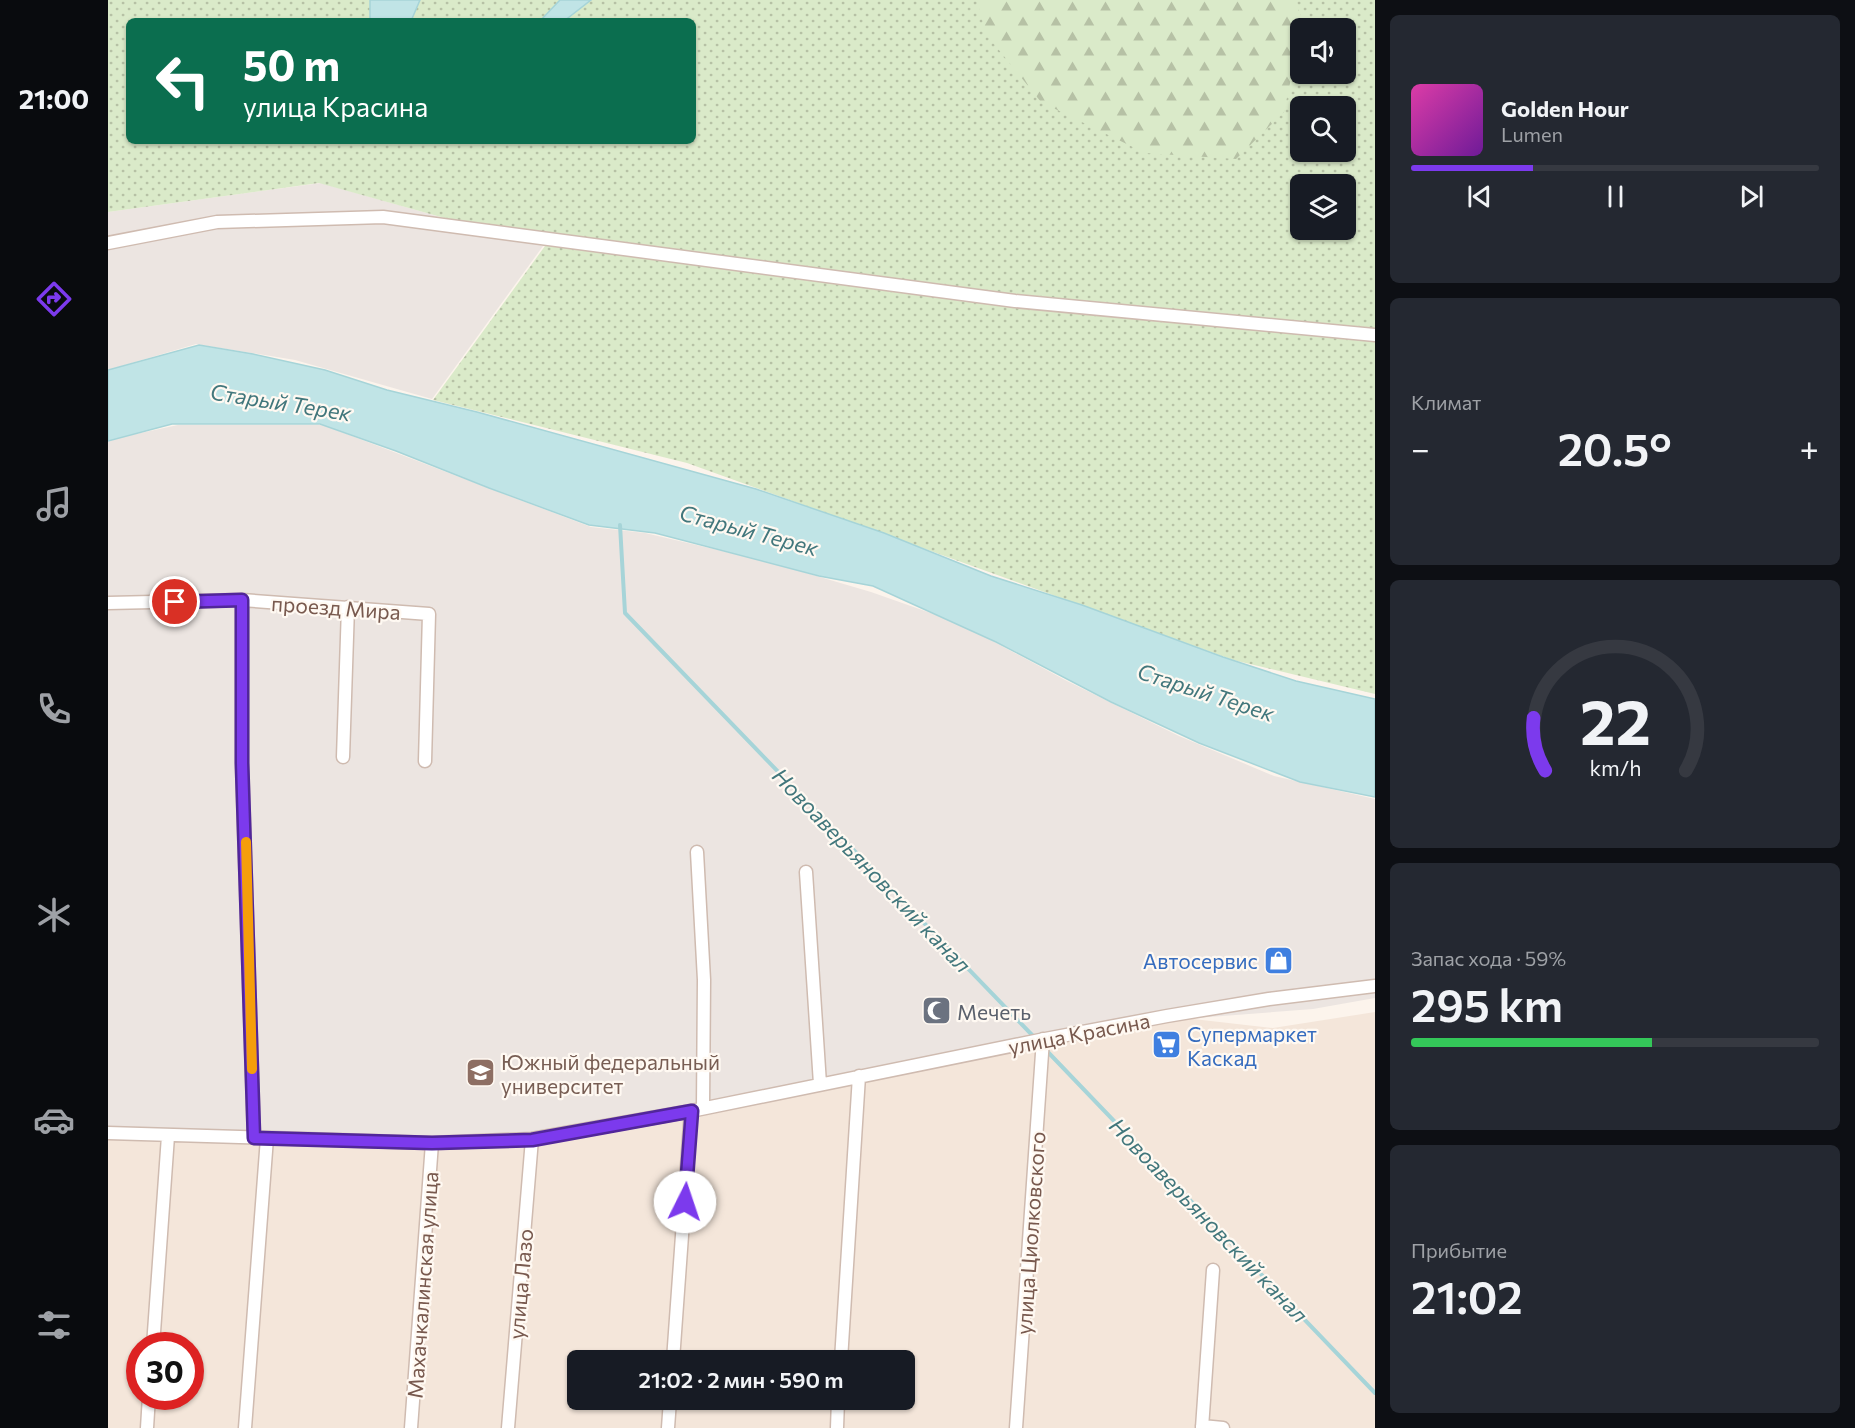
<!DOCTYPE html>
<html lang="ru">
<meta charset="utf-8">
<style>
:root{--surface:#171b24;--page:#242831;--text:#f1f3f6;--muted:#9ea1a6;--line:#363941;--accent:#7c3aed}
body{margin:0;font-family:Commissioner,sans-serif;background:var(--page);color:var(--text);height:100vh;display:flex;flex-direction:column;font-size:22px;white-space:nowrap}
*{box-sizing:border-box;margin:0}
p{font-size:20px;color:var(--muted)}
.icon{flex:none;width:33px;height:33px;fill:none;stroke:currentColor;stroke-width:2;stroke-linecap:round;stroke-linejoin:round}
.map{position:relative;flex:1;overflow:hidden}
.panel{display:flex;flex-direction:column;gap:15px;padding:15px;background:#0d0f14;width:480px}
.panel>*{flex:none}
.banner{position:absolute;left:18px;top:18px;width:570px;height:126px;border-radius:9px;box-shadow:0 2px 4px #0004;background:#0b6e4f;color:#fff;overflow:hidden}
.fabs{position:absolute;left:1182px;top:18px;display:grid;gap:12px}
.fabs a{display:grid;place-items:center;width:66px;height:66px;border-radius:9px;background:var(--surface);box-shadow:0 2px 4px #0004;font-size:30px}
.speed{position:absolute;left:18px;top:1332px;display:flex;gap:12px;font-size:30px;font-weight:700;text-align:center}
.speed>*{display:grid;place-content:center;width:78px;height:78px;border-radius:50%;background:var(--surface);box-shadow:0 2px 4px #0004;line-height:1}
.speed .limit{border:9px solid #d22;background:#fff;color:#111}
.pin{position:absolute;display:grid;place-items:center;width:51px;height:51px;color:#fff;margin:-26px;border:3px solid #fff;border-radius:50%;box-shadow:0 2px 6px #0007}
.me{position:absolute;width:66px;margin:-33px;rotate:4deg;stroke-linejoin:round;filter:drop-shadow(0 0 4px #0008)}
.turn{display:flex;align-items:center;gap:21px;height:126px;padding:0 18px;font-size:27px}
.turn .icon{width:78px;height:78px;stroke-width:2.5}
.turn b{display:block;font-size:42px;line-height:51px}
.big{font-size:45px;font-weight:600;line-height:1.1}
.panel .tile{flex:1;display:flex;flex-direction:column;justify-content:center;gap:9px;min-width:0;padding:0 21px;border-radius:9px;background:var(--page)}
.panel .dial{align-items:center;gap:0}
.dial svg{height:156px;overflow:visible;fill:none;stroke:var(--line);stroke-width:7;stroke-linecap:round;text-anchor:middle}
.dial text{fill:var(--text);stroke:none}
.song{display:flex;align-items:center;gap:18px}
.cover{width:72px;height:72px;border-radius:9px;background:linear-gradient(135deg,hsl(320 70% 55%),hsl(280 70% 35%))}
.played{height:6px;border-radius:3px;background:linear-gradient(90deg,var(--accent) 30%,var(--line) 30%)}
.keys{display:flex;justify-content:space-around;direction:ltr}
.heat{display:flex;justify-content:space-between;align-items:center;font-size:33px;direction:ltr}
.charge{height:9px;border-radius:4px;background:linear-gradient(90deg,#34c759 59%,var(--line) 0)}
.trip{position:absolute;left:459px;top:1350px;width:348px;height:60px;border-radius:9px;background:var(--surface);box-shadow:0 2px 4px #0004;font-weight:600;line-height:60px;text-align:center}
main{display:flex;flex:1;min-height:0}
.dock{display:flex;flex-direction:column;width:108px;justify-content:space-around;align-items:center;background:#090b0e;color:var(--muted)}
.dock .icon{width:42px;height:42px}
.dock .active{color:var(--accent)}
.dock b{font-size:27px;color:var(--text)}
.map>svg:first-child{display:block}
.residential{fill:#f4e6da;fill-rule:evenodd}
.industrial{fill:#ece5e1}
.grass{fill:url(#grass-dots);fill-rule:evenodd}
.forest{fill:url(#forest-firs)}
.water{fill:#c0e4e6;stroke:#a6d4d8;stroke-width:1.5}
.lines{fill:none;stroke-linecap:round;stroke-linejoin:round}
.stream{stroke:#a6d4d8;stroke-width:4}
.minor-casing{stroke:#cfbbb0;stroke-width:15}
.minor{stroke:#fff;stroke-width:12}
.route-casing{stroke:#51269a;stroke-width:15}
.route{stroke:#7c3aed;stroke-width:10}
.slow{stroke:#f59e0b;stroke-width:10}
.labels{text-anchor:middle;dominant-baseline:central;stroke-width:4.5;stroke-linejoin:round;paint-order:stroke}
.street-label{font-size:21px;fill:#78594e;stroke:#fff9f2}
.shop-label{font-size:21px;fill:#366cbe;stroke:#fff9f2;text-anchor:end}
.worship-label{font-size:21px;fill:#5b616d;stroke:#fff9f2;text-anchor:start}
.education-label{font-size:21px;fill:#785e54;stroke:#fff9f2;text-anchor:start}
.water-label{font-size:22px;font-style:italic;fill:#42777c;stroke:#fff9f2}
</style>
<main>
<nav class="dock">
<b>21:00</b>
<svg class="icon active" aria-label="directions" viewBox="0 0 24 24"><path d="M12 3l9 9-9 9-9-9zM9 14v-3h6M13 9l2 2-2 2"/></svg>
<svg class="icon" aria-label="music" viewBox="0 0 24 24"><path d="M9 18V5l10-2v13"/><circle cx="6" cy="18" r="3"/><circle cx="16" cy="16" r="3"/></svg>
<svg class="icon" aria-label="phone" viewBox="0 0 24 24"><path d="M5 4h4l2 5-3 2q2 4 5 5l2-3 5 2v4C11 20 4 13 5 4z"/></svg>
<svg class="icon" aria-label="climate" viewBox="0 0 24 24"><path d="M12 3v18M4 7l16 10M4 17L20 7"/></svg>
<svg class="icon" aria-label="car" viewBox="0 0 24 24"><path d="M5 17H2v-5l4-1 3-4h7l3 4 3 1v5h-3M9 17h6M6 11h13"/><circle cx="7" cy="17" r="2"/><circle cx="17" cy="17" r="2"/></svg>
<svg class="icon" aria-label="filters" viewBox="0 0 24 24"><path d="M4 7h16M4 17h16"/><circle cx="9" cy="7" r="2"/><circle cx="15" cy="17" r="2"/></svg>
</nav>
<div class="map">
<svg width="1267" height="1428" viewBox="0 0 1267 1428">
<defs>
<pattern id="grass-dots" width="8" height="8" patternUnits="userSpaceOnUse" patternTransform="scale(1.5)"><rect width="8" height="8" fill="#daeac9"/><path d="M2 2h.1M6 6h.1" fill="none" stroke="#b6c1a5" stroke-width="1.8" stroke-linecap="round"/></pattern>
<pattern id="forest-firs" width="22" height="20" patternUnits="userSpaceOnUse" patternTransform="scale(1.5)"><rect width="22" height="20" fill="#daeac9"/><path d="M5 1l3.5 6h-7zM16 11l3.5 6h-7z" fill="#b6c1a5"/></pattern>
</defs>
<rect width="100%" height="100%" fill="#fcf4ec"/>
<path class="residential" d="M1267 1012V1428H0V1133L1059 1016 1165 1028ZM32 1346H82V1396H32ZM470 1360H796V1400H470Z"/>
<path class="industrial" d="M213 183 435 246 324 399 187 360 88 344 0 370V212Z
M70 425H215L483 527 537 533 661 562 763 592 851 623 959 681 1071 736 1166 776 1267 799V998L1205 1009 1023 1023 402 1140 0 1128V440Z"/>
<path class="grass" d="M0 0H1267V694L1125 660 579 463 325 400 437 246 211 183 0 212ZM21 21H585V141H21ZM1192 28H1238V74H1192ZM1192 106H1238V152H1192ZM1192 184H1238V230H1192Z"/>
<path class="forest" d="M869 0H1187L1195 21 1176 112 1128 159 1037 153 933 102 878 34Z"/>
<path class="water" d="M262 0H312L303 21H262Z
M452 0H483L456 21H432Z
M91 345 145 354 217 370 279 390 369 412 648 489 776 533 883 576 974 605 1115 657 1188 681 1267 699V797L1192 782 1091 743 1003 702 888 642 765 586 711 576 547 533 481 525 381 488 288 451 212 424H64L0 441V370Z"/>
<g class="lines">
<path class="stream" d="M512 525 517 613 926 1037
M937 1049 1267 1393"/>
<defs>
<path id="minor" d="M0 243 109 222 275 217 907 301 1267 335
M134 600V763L146 1138
M0 603 134 600 321 614 317 761
M235 757 240 607
M589 852 596 980 595 1108
M698 872 712 1084
M0 1133 324 1143 424 1139 583 1111 932 1040 1059 1016 1161 999 1267 986
M45 1346 60 1136
M565 1360 583 1111
M733 1360 751 1076
M1094 1426 1115 1428
M39 1428 41 1396
M137 1428 159 1138
M303 1428 324 1143
M400 1428 424 1139
M560 1428 562 1400
M729 1428 730 1400
M908 1428 935 1039
M1094 1428 1105 1270"/>
</defs>
<use href="#minor" class="minor-casing"/>
<use href="#minor" class="minor"/>
</g>
<g class="lines">
<defs>
<path id="route" d="M67 602 134 600V763L146 1138 324 1143 424 1140 584 1111 577 1202"/>
</defs>
<use href="#route" class="route-casing"/>
<use href="#route" class="route"/>
<path class="slow" d="M138 842 144 1069"/>
</g>
<defs>
<symbol id="shop-square" viewBox="-11 -11 22 22"><rect x="-9" y="-9" width="18" height="18" rx="4" fill="#3f7fe0" stroke="#fff9f2"/><path d="M-5-2.5h2.3a2.7 3.5 0 0 1 5.4 0H5L5.5 6h-11ZM-1.5-2.5h3a1.5 2.3 0 0 0-3 0Z" fill="#fff"/></symbol>
<symbol id="mosque-square" viewBox="-11 -11 22 22"><rect x="-9" y="-9" width="18" height="18" rx="4" fill="#6b7280" stroke="#fff9f2"/><path d="M3.5-4.9A6 6 0 1 0 3.5 4.9A5 5 0 1 1 3.5-4.9Z" fill="#fff"/></symbol>
<symbol id="supermarket-square" viewBox="-11 -11 22 22"><rect x="-9" y="-9" width="18" height="18" rx="4" fill="#3f7fe0" stroke="#fff9f2"/><path d="M-6-5.5h2.5l.6 2H6L4.5 2H-2.5L-4.4-4H-6ZM-1.5 3.2a1.3 1.3 0 1 0 .1 0ZM3 3.2a1.3 1.3 0 1 0 .1 0Z" fill="#fff"/></symbol>
<symbol id="university-square" viewBox="-11 -11 22 22"><rect x="-9" y="-9" width="18" height="18" rx="4" fill="#8d6e63" stroke="#fff9f2"/><path d="M0-5L7-2L0 1L-7-2ZM-4 1L0 2.5L4 1V4Q0 6-4 4Z" fill="#fff"/></symbol>
</defs>
<g fill-rule="evenodd">
<use href="#shop-square" x="1154" y="944" width="33" height="33"/>
<use href="#mosque-square" x="812" y="994" width="33" height="33"/>
<use href="#supermarket-square" x="1042" y="1028" width="33" height="33"/>
<use href="#university-square" x="356" y="1056" width="33" height="33"/>
</g>
<g class="labels">
<g class="street-label">
<text transform="translate(228 607) rotate(4)">проезд Мира</text>
<text transform="translate(971 1033) rotate(-11)">улица Красина</text>
<text transform="translate(922 1233) rotate(-86)">улица Циолковского</text>
<text transform="translate(412 1284) rotate(-85)">улица Лазо</text>
<text transform="translate(314 1285) rotate(-86)">Махачкалинская улица</text>
</g>
<g class="shop-label">
<text x="1150" y="960">Автосервис</text>
<text x="1079" y="1033" text-anchor="start">Супермаркет<tspan x="1079" dy="24">Каскад</tspan></text>
</g>
<g class="worship-label">
<text x="849" y="1011">Мечеть</text>
</g>
<g class="education-label">
<text x="393" y="1061">Южный федеральный<tspan x="393" dy="24">университет</tspan></text>
</g>
<g class="water-label">
<text transform="translate(173 402) rotate(9)">Старый Терек</text>
<text transform="translate(641 530) rotate(15)">Старый Терек</text>
<text transform="translate(1098 692) rotate(18)">Старый Терек</text>
<text transform="translate(764 870) rotate(46)">Новоаверьяновский канал</text>
<text transform="translate(1101 1220) rotate(46)">Новоаверьяновский канал</text>
</g>
</g>
</svg>
<div class="fabs">
<a><svg class="icon" aria-label="sound" viewBox="0 0 24 24"><path d="M4 9h4l5-4v14l-5-4H4zM17 9q2 3 0 6"/></svg></a>
<a><svg class="icon" aria-label="search" viewBox="0 0 24 24"><circle cx="10" cy="10" r="6"/><path d="M15 15l6 6"/></svg></a>
<a><svg class="icon" aria-label="layers" viewBox="0 0 24 24"><path d="M12 4l9 5-9 5-9-5zM3 14l9 5 9-5"/></svg></a>
</div>
<div class="speed"><div class="limit">30</div></div>
<div class="pin" style="left:67px;top:602px;background:#d93025"><svg class="icon" aria-label="arrive" viewBox="0 0 24 24"><path d="M6 21V4h12l-3 4 3 4H6"/></svg></div>
<svg class="me" style="left:577px;top:1202px" viewBox="-20 -20 40 40"><circle r="19" fill="#fff"/><path d="M0-13L10 11 0 6-10 11z" fill="#7c3aed"/></svg>
<div class="trip">21:02 · 2 мин · 590 m</div>
<div class="banner">
<div class="turn"><svg class="icon" aria-label="left" viewBox="0 0 24 24"><path d="M17 20v-9H6M10 6l-5 5 5 5"/></svg><div><b>50 m</b>улица Красина</div></div>
</div>
</div>
<section class="panel">
<div class="tile">
<div class="song"><i class="cover"></i><div><b>Golden Hour</b><p>Lumen</p></div></div>
<div class="played"></div>
<div class="keys"><svg class="icon" aria-label="previous" viewBox="0 0 24 24"><path d="M18 5L8 12l10 7zM5 5v14"/></svg><svg class="icon" aria-label="pause" viewBox="0 0 24 24"><path d="M8 5v14M16 5v14"/></svg><svg class="icon" aria-label="next" viewBox="0 0 24 24"><path d="M6 5l10 7-10 7zM19 5v14"/></svg></div>
</div>
<div class="tile"><p>Климат</p>
<div class="heat"><a>−</a><b class="big">20.5°</b><a>+</a></div>
</div>
<div class="tile dial"><svg viewBox="0 0 100 80">
<path d="M14 69A42 42 0 1 1 86 69"/>
<path d="M14 69A42 42 0 0 1 8 42" stroke="#7c3aed"/>
<text x="50" y="56" font-size="32" font-weight="700">22</text>
<text x="50" y="72" font-size="11">km/h</text>
</svg></div>
<div class="tile"><p>Запас хода · 59%</p><b class="big">295 km</b><div class="charge"></div></div>
<div class="tile"><p>Прибытие</p><b class="big">21:02</b></div>
</section>
</main>
